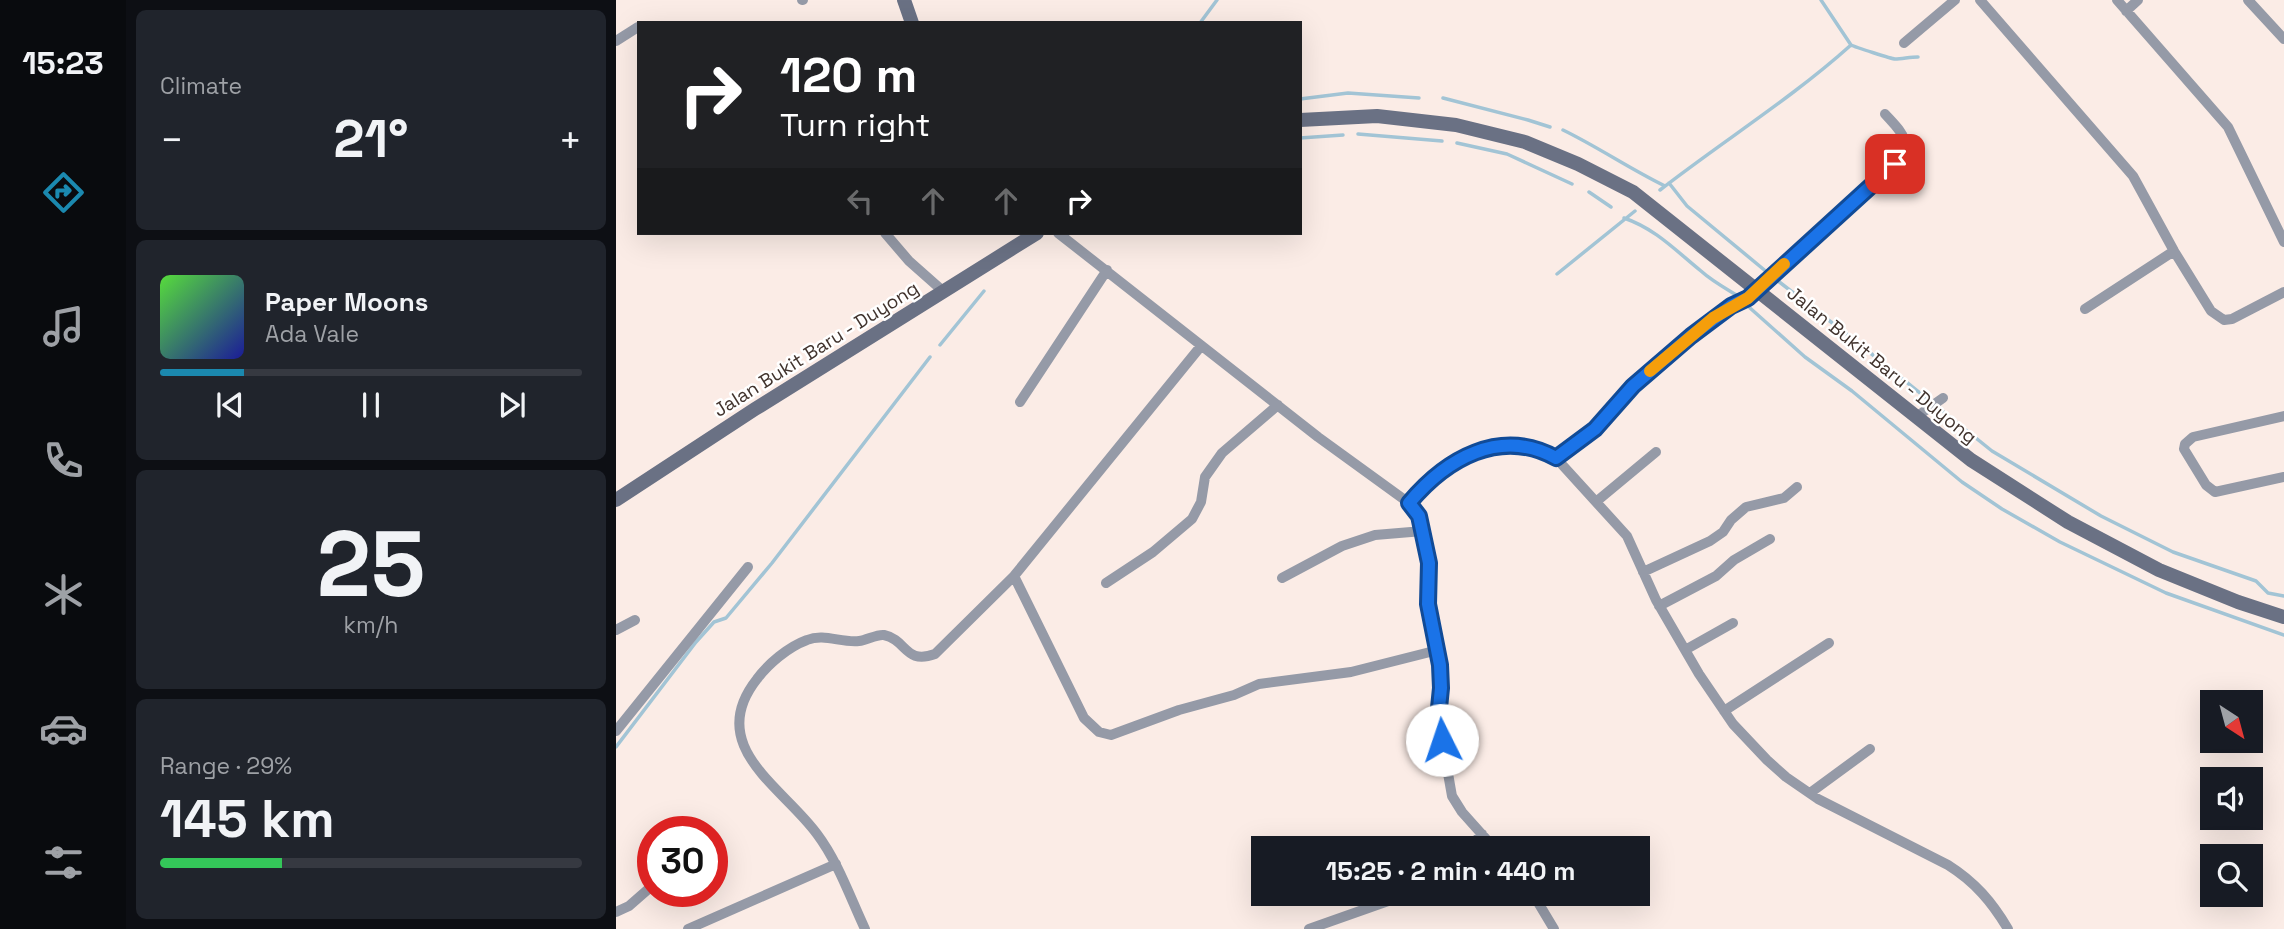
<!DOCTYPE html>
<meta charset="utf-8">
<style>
:root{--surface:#171b24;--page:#20242c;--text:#f1f3f6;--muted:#9ea1a6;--line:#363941;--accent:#1b89af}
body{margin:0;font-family:"Space Grotesk",sans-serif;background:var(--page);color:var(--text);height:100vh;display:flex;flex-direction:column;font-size:26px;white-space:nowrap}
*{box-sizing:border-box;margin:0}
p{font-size:23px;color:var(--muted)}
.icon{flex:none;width:38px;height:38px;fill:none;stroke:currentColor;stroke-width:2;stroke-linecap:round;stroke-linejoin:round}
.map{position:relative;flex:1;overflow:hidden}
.details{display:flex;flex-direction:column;gap:10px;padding:10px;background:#0d0f14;width:490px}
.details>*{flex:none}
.hud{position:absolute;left:21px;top:21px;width:665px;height:214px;border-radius:0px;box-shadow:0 7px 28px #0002;background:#202124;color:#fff;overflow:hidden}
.needle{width:46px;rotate:144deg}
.fabs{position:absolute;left:1584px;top:690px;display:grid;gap:14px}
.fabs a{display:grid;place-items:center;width:63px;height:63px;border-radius:0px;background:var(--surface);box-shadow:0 7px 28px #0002;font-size:35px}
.speed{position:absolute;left:21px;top:816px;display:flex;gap:14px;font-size:35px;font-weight:700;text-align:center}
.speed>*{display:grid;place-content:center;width:91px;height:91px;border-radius:50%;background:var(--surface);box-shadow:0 7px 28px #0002;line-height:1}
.speed .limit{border:10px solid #d22;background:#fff;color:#111}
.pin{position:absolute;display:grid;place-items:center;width:60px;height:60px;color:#fff;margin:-30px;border-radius:14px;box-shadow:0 4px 10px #0006}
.me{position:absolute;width:77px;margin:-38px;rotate:356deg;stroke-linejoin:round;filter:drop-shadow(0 0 5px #0008)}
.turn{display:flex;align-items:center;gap:24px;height:147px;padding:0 28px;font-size:32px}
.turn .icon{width:91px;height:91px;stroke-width:2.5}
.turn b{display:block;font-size:49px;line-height:60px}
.lanes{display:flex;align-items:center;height:66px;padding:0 28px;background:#0003;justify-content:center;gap:35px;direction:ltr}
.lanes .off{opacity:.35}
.big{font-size:52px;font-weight:600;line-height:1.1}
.details .card{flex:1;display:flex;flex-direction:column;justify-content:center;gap:10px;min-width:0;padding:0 24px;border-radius:10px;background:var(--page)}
.details .dial{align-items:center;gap:0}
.dial b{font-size:91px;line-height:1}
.song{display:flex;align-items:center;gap:21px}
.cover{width:84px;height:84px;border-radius:10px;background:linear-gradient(135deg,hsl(110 70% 55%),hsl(240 70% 35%))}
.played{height:7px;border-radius:4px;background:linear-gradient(90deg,var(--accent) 20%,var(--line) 20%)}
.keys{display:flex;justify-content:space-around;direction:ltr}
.heat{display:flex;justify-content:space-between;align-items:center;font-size:38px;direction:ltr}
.charge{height:10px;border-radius:5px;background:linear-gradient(90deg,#34c759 29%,var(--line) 0)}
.trip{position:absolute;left:635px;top:836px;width:399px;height:70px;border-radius:0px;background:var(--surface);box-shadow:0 7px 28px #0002;font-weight:600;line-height:70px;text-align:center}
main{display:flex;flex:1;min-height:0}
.tab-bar{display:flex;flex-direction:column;width:126px;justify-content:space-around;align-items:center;background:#090b0e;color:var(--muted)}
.tab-bar .icon{width:49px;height:49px}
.tab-bar .selected{color:var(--accent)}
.tab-bar b{font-size:32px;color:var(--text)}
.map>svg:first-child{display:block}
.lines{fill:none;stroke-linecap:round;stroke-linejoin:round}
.stream{stroke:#a2c4d5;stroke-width:3.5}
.street{stroke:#959aa7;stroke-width:10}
.secondary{stroke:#6a7184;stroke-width:14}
.route-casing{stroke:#114b97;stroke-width:18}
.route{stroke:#1a73e8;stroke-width:12}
.slow{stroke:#f59e0b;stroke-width:12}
.labels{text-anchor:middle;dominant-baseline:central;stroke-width:5;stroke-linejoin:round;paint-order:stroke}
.street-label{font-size:19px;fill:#41332d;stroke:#fff}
</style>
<main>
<nav class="tab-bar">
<b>15:23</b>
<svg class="icon selected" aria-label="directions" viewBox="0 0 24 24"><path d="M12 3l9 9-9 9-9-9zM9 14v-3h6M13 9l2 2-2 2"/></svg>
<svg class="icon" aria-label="music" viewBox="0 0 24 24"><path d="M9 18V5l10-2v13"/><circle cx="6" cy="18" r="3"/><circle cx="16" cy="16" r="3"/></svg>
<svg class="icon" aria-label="phone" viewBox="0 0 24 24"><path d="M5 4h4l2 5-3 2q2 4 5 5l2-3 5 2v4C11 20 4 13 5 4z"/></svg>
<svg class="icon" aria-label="climate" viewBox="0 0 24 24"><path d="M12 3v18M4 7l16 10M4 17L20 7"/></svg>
<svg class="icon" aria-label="car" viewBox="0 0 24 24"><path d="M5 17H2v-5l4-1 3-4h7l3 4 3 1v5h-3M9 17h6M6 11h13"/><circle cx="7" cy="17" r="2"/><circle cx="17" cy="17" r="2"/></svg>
<svg class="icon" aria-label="filters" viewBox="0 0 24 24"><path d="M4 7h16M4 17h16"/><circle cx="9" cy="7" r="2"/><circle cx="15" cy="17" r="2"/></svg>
</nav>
<section class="details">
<div class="card"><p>Climate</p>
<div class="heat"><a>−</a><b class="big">21°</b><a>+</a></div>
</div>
<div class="card">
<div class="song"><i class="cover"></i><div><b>Paper Moons</b><p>Ada Vale</p></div></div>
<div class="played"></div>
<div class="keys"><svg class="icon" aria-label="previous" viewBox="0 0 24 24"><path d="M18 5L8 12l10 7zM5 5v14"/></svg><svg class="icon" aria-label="pause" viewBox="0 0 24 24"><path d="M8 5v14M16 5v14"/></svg><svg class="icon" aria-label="next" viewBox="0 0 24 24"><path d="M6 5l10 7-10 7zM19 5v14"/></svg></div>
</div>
<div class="card dial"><b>25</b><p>km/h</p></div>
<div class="card"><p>Range · 29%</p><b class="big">145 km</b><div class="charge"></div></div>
</section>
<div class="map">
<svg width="1668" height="929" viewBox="0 0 1668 929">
<rect width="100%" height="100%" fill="#fbece6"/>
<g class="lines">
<path class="stream" d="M584 23 601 0
M1235 45C1239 47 1276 59 1279 59 1286 59 1294 57 1302 57
M827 98 912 120 934 127
M684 99 732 93 803 98
M947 130C982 147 1014 169 1049 186
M742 134 826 141
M684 138 727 135
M841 143 891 154 956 184
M1053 183 1071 206 1152 273
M1044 190C1107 141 1176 98 1235 45L1205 0
M973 192 995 207
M1008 218C1040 229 1060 251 1085 271 1096 281 1109 288 1122 296
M941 274 1019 211
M1162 281 1237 339 1376 451 1485 516 1557 552 1640 581 1652 593 1668 596
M1134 308 1189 357 1236 391 1346 482 1386 509 1444 542 1550 593 1668 635
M324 345 368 291
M0 747 80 642 98 622 110 618 156 563 314 357"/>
<path class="street" d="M186 0H187
M1364 0 1517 176 1558 251 1595 311 1608 320 1616 319 1668 292
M1501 0 1612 127 1668 242
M1632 0 1668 39
M1510 11 1522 0
M0 41 22 27
M1288 43 1339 0
M269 233 293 261 328 292
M442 233 702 437 793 503 803 516 813 563 812 604 824 665 825 688 822 717 836 796 846 812 879 849
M1469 309 1558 251
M404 402 491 270
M1668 416 1577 437 1569 444 1568 449 1590 485 1599 492 1668 477
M1300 417 1327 398
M940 458 979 429 1017 386 1075 336 1142 290 1279 165C1298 141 1286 133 1269 114
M981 501 1040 452
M793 503C830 460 884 427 940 458L1011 536 1040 600 1083 674 1117 724 1151 760 1170 777 1202 799 1332 865C1359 882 1376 902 1392 929
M1027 572 1094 541 1107 532 1115 520 1130 507 1168 498 1181 487
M398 576 468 718 483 732 495 735 563 710 618 695 643 684 735 672 822 650
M666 578 726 546 759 535 807 531
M490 583 537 552 576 519 585 502 589 477 606 453 662 405
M1043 606 1100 576 1118 560 1154 539
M0 630 19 620
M1069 650 1117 623
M1108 711 1213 643
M0 731 132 567
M1194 793 1254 749
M852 849 866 834
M917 894 938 929
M0 912 13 906 37 885
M72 929 220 864
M249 929C234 897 222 862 201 834 167 787 88 746 141 679 152 664 172 647 191 640 208 633 225 643 243 641 251 640 261 634 268 635 291 640 289 665 319 654L398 576 585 346
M693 929 792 894"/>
<path class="secondary" d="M288 0 296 23
M684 120 761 116 840 125 909 142 962 164 1017 192 1355 460 1452 522 1543 570 1622 602 1668 617
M0 500 139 409 421 233"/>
</g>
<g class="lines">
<defs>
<path id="route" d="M826 740 822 718 825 688 824 665 812 604 813 563 803 516 793 503C830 459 884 427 940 458L979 429 1017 386 1075 336 1115 306 1132 298 1279 164"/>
</defs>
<use href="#route" class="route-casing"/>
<use href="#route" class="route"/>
<path class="slow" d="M1034 371 1097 318 1132 298 1168 264"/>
</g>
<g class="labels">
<g class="street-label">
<text transform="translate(200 349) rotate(-32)">Jalan Bukit Baru - Duyong</text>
<text transform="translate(1266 365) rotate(39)">Jalan Bukit Baru - Duyong</text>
</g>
</g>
</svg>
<div class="fabs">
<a><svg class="needle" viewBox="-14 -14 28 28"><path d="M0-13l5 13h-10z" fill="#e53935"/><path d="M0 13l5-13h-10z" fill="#9ea1a6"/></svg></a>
<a><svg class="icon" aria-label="sound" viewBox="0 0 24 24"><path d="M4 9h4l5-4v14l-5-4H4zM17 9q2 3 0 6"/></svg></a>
<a><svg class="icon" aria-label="search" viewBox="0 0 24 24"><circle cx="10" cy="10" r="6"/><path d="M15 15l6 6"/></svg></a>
</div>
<div class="speed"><div class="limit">30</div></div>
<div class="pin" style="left:1279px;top:164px;background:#d93025"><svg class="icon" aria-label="arrive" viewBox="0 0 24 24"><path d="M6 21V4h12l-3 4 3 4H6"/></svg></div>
<svg class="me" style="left:826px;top:740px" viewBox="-20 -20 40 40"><circle r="19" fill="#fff"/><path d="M0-13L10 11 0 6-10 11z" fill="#1a73e8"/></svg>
<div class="trip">15:25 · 2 min · 440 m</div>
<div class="hud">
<div class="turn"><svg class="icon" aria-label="right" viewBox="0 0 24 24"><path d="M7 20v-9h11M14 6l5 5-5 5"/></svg><div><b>120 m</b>Turn right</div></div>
<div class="lanes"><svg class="icon off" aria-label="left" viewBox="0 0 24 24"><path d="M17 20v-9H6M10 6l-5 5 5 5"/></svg><svg class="icon off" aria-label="ahead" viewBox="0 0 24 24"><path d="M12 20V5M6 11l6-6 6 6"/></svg><svg class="icon off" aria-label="ahead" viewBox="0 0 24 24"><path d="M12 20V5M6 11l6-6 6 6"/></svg><svg class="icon" aria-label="right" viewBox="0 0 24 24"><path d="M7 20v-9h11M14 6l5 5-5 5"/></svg></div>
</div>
</div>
</main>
